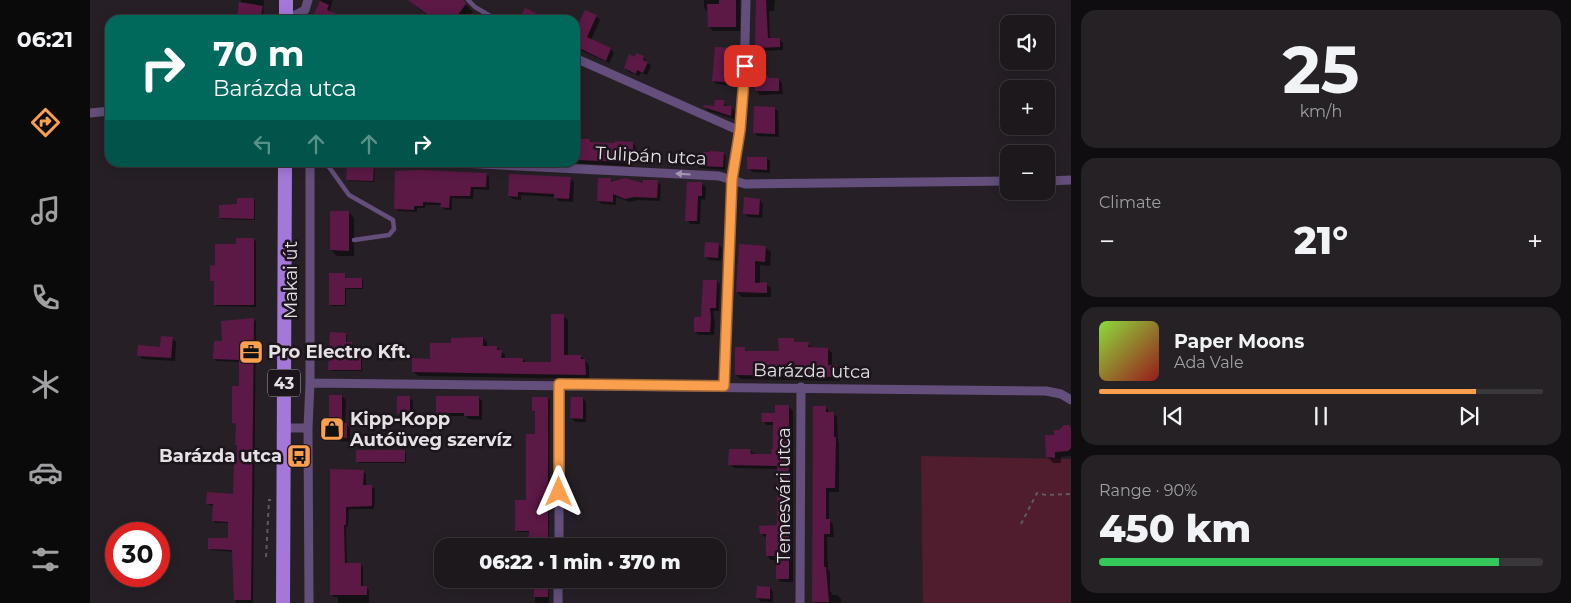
<!DOCTYPE html>
<meta charset="utf-8">
<style>
:root{--surface:#1c181c;--page:#252125;--text:#f1f3f6;--muted:#a0a0a3;--line:#3a373b;--accent:#f99f4d}
body{margin:0;font-family:Montserrat,sans-serif;background:var(--page);color:var(--text);height:100vh;display:flex;flex-direction:column;font-size:19px;white-space:nowrap}
*{box-sizing:border-box;margin:0}
p{font-size:16px;color:var(--muted)}
.icon{flex:none;width:28px;height:28px;fill:none;stroke:currentColor;stroke-width:2;stroke-linecap:round;stroke-linejoin:round}
.map{position:relative;flex:1;overflow:hidden}
.side{display:flex;flex-direction:column;gap:10px;padding:10px;background:#0f0d0f;width:500px}
.side>*{flex:none}
.top-card{position:absolute;left:15px;top:15px;width:475px;height:152px;border-radius:15px;box-shadow:0 2px 12px #0003,0 0 0 1px var(--line);background:#00695c;color:#fff;overflow:hidden}
.buttons{position:absolute;left:910px;top:15px;display:grid;gap:10px}
.buttons a{display:grid;place-items:center;width:55px;height:55px;border-radius:10px;background:var(--surface);box-shadow:0 2px 12px #0003,0 0 0 1px var(--line);font-size:25px}
.speed{position:absolute;left:15px;top:522px;display:flex;gap:10px;font-size:25px;font-weight:700;text-align:center}
.speed>*{display:grid;place-content:center;width:65px;height:65px;border-radius:50%;background:var(--surface);box-shadow:0 2px 12px #0003,0 0 0 1px var(--line);line-height:1}
.speed .limit{border:8px solid #d22;background:#fff;color:#111}
.pin{position:absolute;display:grid;place-items:center;width:42px;height:42px;color:#fff;margin:-21px;border-radius:10px;box-shadow:0 2px 8px #0006}
.me{position:absolute;width:55px;margin:-28px;rotate:0deg;stroke-linejoin:round;filter:drop-shadow(0 0 4px #0008)}
.turn{display:flex;align-items:center;gap:18px;height:105px;padding:0 25px;font-size:22px}
.turn .icon{width:65px;height:65px;stroke-width:2.5}
.turn b{display:block;font-size:35px;line-height:42px}
.lanes{display:flex;align-items:center;height:48px;padding:0 25px;background:#0003;justify-content:center;gap:25px;direction:ltr}
.lanes .off{opacity:.35}
.big{font-size:38px;font-weight:800;line-height:1.1}
.side .tile{flex:1;display:flex;flex-direction:column;justify-content:center;gap:8px;min-width:0;padding:0 18px;border-radius:15px;background:var(--page)}
.side .dial{align-items:center;gap:0}
.dial b{font-size:65px;line-height:1}
.song{display:flex;align-items:center;gap:15px}
.cover{width:60px;height:60px;border-radius:8px;background:linear-gradient(135deg,hsl(90 70% 55%),hsl(0 70% 35%))}
.played{height:5px;border-radius:2px;background:linear-gradient(90deg,var(--accent) 85%,var(--line) 85%)}
.keys{display:flex;justify-content:space-around;direction:ltr}
.heat{display:flex;justify-content:space-between;align-items:center;font-size:28px;direction:ltr}
.charge{height:8px;border-radius:4px;background:linear-gradient(90deg,#34c759 90%,var(--line) 0)}
.trip{position:absolute;left:344px;top:538px;width:292px;height:50px;border-radius:15px;background:var(--surface);box-shadow:0 2px 12px #0003,0 0 0 1px var(--line);font-weight:800;line-height:50px;text-align:center}
main{display:flex;flex:1;min-height:0}
.tabs{display:flex;flex-direction:column;width:90px;justify-content:space-around;align-items:center;background:#0b0a0b;color:var(--muted)}
.tabs .icon{width:35px;height:35px}
.tabs .on{color:var(--accent)}
.tabs b{font-size:22px;color:var(--text)}
.map>svg:first-child{display:block}
.green{fill:#4f1d2d}
.shadow{fill:#0007}
.building{fill:#5c1946}
.lines{fill:none;stroke-linecap:round;stroke-linejoin:round}
.path{stroke:#605b60;stroke-width:2;stroke-dasharray:4 4;stroke-linecap:butt}
.service{stroke:#634e7c;stroke-width:4.5}
.minor{stroke:#634e7c;stroke-width:9}
.primary{stroke:#a577d8;stroke-width:14}
.oneway{fill:#a497b0}
.route-casing{stroke:#a26732;stroke-width:12}
.route{stroke:#f99f4d;stroke-width:9}
.labels{text-anchor:middle;dominant-baseline:central;stroke-width:5;stroke-linejoin:round;paint-order:stroke}
.shield{fill:#1c161c;stroke:#a8a3a8;stroke-width:1}
.shield-label{font-size:16px;font-weight:bold;fill:#e4e0e4}
.street-label{font-size:18px;fill:#e4e0e4;stroke:#1c161c}
.poi-label{font-size:18px;font-weight:bold;fill:#e4e0e4;stroke:#1c161c;text-anchor:start}
</style>
<main>
<nav class="tabs">
<b>06:21</b>
<svg class="icon on" aria-label="directions" viewBox="0 0 24 24"><path d="M12 3l9 9-9 9-9-9zM9 14v-3h6M13 9l2 2-2 2"/></svg>
<svg class="icon" aria-label="music" viewBox="0 0 24 24"><path d="M9 18V5l10-2v13"/><circle cx="6" cy="18" r="3"/><circle cx="16" cy="16" r="3"/></svg>
<svg class="icon" aria-label="phone" viewBox="0 0 24 24"><path d="M5 4h4l2 5-3 2q2 4 5 5l2-3 5 2v4C11 20 4 13 5 4z"/></svg>
<svg class="icon" aria-label="climate" viewBox="0 0 24 24"><path d="M12 3v18M4 7l16 10M4 17L20 7"/></svg>
<svg class="icon" aria-label="car" viewBox="0 0 24 24"><path d="M5 17H2v-5l4-1 3-4h7l3 4 3 1v5h-3M9 17h6M6 11h13"/><circle cx="7" cy="17" r="2"/><circle cx="17" cy="17" r="2"/></svg>
<svg class="icon" aria-label="filters" viewBox="0 0 24 24"><path d="M4 7h16M4 17h16"/><circle cx="9" cy="7" r="2"/><circle cx="15" cy="17" r="2"/></svg>
</nav>
<div class="map">
<svg width="981" height="603" viewBox="0 0 981 603">
<rect width="100%" height="100%" fill="#262026"/>
<path class="green" d="M831 456 981 459V603H833Z"/>
<path class="shadow" d="M151 0H174L173 20 150 18 148 16Z
M231 0H243L239 12 250 20H223Z
M322 0H372L383 12 377 20H344L329 9 321 1Z
M614 0H650V31H623L619 27V13L614 8Z
M667 0H685L684 11H679L680 39H689L693 43V50L670 51 667 47Z
M495 11 506 16 510 20 501 40 521 49 524 53 519 63 485 48V32Z
M48 16 60 18 62 20H47Z
M644 49 648 52 647 86 627 84 623 81Z
M553 57 561 66 557 75 551 73 549 76 539 72 535 68Z
M677 77 680 80 689 79 692 83 693 94 670 95 666 91Z
M633 102 637 107H641L645 111 644 119 618 111 615 107H625Z
M684 108 688 111 689 137 668 136 664 132Z
M500 140 502 143H543L546 147 547 160H537V166L461 162H485V141Z
M633 153 636 156 635 170 610 168 606 165 614 159Z
M676 158 680 161V173L662 172 659 168Z
M153 162H165V164H155Z
M283 168 285 169 284 182 259 181 258 180Z
M396 174 399 177V190L384 189 383 199 362 198V210H355L352 205H335V208H327V212L308 211 305 208Z
M420 175 480 178 484 182 483 202 469 201 465 197 431 195V200L423 199 419 196Z
M520 179 523 183 554 185 568 182 571 185 570 201 548 200 540 202 526 197V205L512 204 508 201Z
M612 184 616 187 615 200 611 199 610 224H600L597 220Z
M163 199 165 200V220L131 219 130 217 148 206Z
M670 200 673 204 672 218 658 217 654 213Z
M259 212 264 218V256H247L241 250Z
M164 240 166 241V307L127 306 125 305 126 282 121 280 147 245Z
M628 244 632 248 631 261 619 260 616 257Z
M650 245 676 248 681 252 680 266 670 265V284H676L681 288V297H652L647 292Z
M255 274 256 279H272L273 280V289H256V306H242L240 305Z
M627 281 630 285 629 311H623L625 323 624 335H609L605 332Z
M473 316 478 320V356H491L495 360 499 365V379L328 376 324 372 362 344 393 338 397 342V347H407L415 355V359H433L437 363H462Z
M164 320 166 321 163 603H147L145 599 144 552 121 550 119 548 140 539V523H125L123 520 124 506 119 505 117 503 144 495 148 447 146 445 147 425 143 423 150 387V362L126 361 124 359 134 343Z
M256 334 257 335V343L263 345V358L272 359V371H241L240 369Z
M82 338 86 342 85 361 52 359 49 355 72 348Z
M703 340 707 343 718 344 723 348 737 349 742 353V366H746L750 370V381L650 379 646 375 654 349 658 352 690 353Z
M252 396 256 400 255 424 260 428V442L244 441 240 438Z
M319 397 323 401V417H312L308 413Z
M388 397 392 401V420L379 419 376 416H351L347 412Z
M458 398 460 400 459 546H440V532H428L426 530 437 501 446 435 445 412 443 410Z
M493 398 496 402V422H485L482 418Z
M699 407 703 411V582H691L687 578V560H681L677 556V537H675L671 533 689 526 688 469 644 468 640 464 660 450 664 454 683 456 685 425H677L673 421Z
M724 407H736L740 413H743L747 417 748 441 749 443V492H739V520L743 524 744 537H737L738 570 740 572V591L743 595H747L751 599V603H724Z
M981 429V456L971 457V463H963L958 457 965 436Z
M314 452 316 453V463H269L267 461Z
M241 471H273L276 474V487H282L285 489 284 509H259L258 527H256L257 565 271 564 273 567V588H276L279 590V603H248V597H244L241 595Z
M445 579H459V603H445Z
M680 588 683 592V602H671L668 598Z"/>
<path class="building" d="M318 0H374L376 4 364 20H345Z
M629 0H646V27H618L617 4H629Z
M666 0H676L678 38H690V47L665 48Z
M230 1 239 5 237 10 262 20H232L223 16Z
M149 2 173 6 170 20 147 16Z
M435 8 461 20H429Z
M495 10 507 15 497 37 521 48 516 61 491 49 489 53 485 52V31Z
M625 47 644 48 643 83 622 81Z
M546 53 554 56 553 60 558 62 553 73 547 70 546 74 534 68 539 54 545 57Z
M677 75 678 78H689V91H665V76Z
M625 100H634V106H642L641 116 613 107 614 105 624 106Z
M664 106 685 107V134L663 133Z
M486 139H500V142L525 143V141L543 142V157H534V162L486 160Z
M620 151 634 152 633 167 605 166V157L613 158V152H620Z
M657 157H677V170L657 169Z
M257 166 284 167 283 181 256 180Z
M329 170 397 173 396 187H381L380 196H360L359 208 350 207 351 203 333 202V206H324V210L304 209 305 171Z
M419 174 481 177 479 199 464 198V194L428 192V197L418 196Z
M508 178H521V182L535 178 553 183V180H568L567 198 544 197 535 199 523 194V202L507 201Z
M597 182H612V196H608L607 221H595Z
M654 197 670 199 669 215 653 214Z
M147 198H164V219L129 218V205L147 204Z
M240 211H259V251L240 250Z
M146 238H164V305H124V281H120V265L125 266V244H146Z
M615 242 629 243 628 258 614 257Z
M649 244 676 246 675 262 665 261V283L677 282V293L646 292Z
M239 273H255V278H272V288H255V305H239Z
M613 280H627L626 308H620L621 319 620 332H604V317H611Z
M461 314H474V355H491V359H495L496 375 322 372V358L340 359V343H361V338L393 337V346H407V350H412L411 358H433V362H461Z
M164 318 161 600H144L142 550 118 549V538H138V522L122 521 123 504H116L117 492 143 494 144 462H147V445H145L146 424 142 423V386H149V360L123 359 124 341H132L131 321Z
M240 332 256 333V342H262V356H271V370H238Z
M71 336 83 337 81 358 47 356 48 345 70 347Z
M688 338H704V342H719L718 347 738 348V365H747L746 377 645 375V347H655V351H689Z
M239 395H252V423H257V438H239Z
M307 396H320V414H307Z
M346 396H389V416H374V413H346Z
M442 397H458V546H439V531H425V500H436V434H445V411H442Z
M481 397H493V419L480 418Z
M685 405H699V579H686V556H676V534H670L669 526 687 525V466L638 465 639 449H660L661 454H682L681 449H683V422H672L671 413H685Z
M723 406H736V412H744V437H746L745 488H736V519H740V534H734V567H736L739 602H722Z
M974 425H979L981 428V448L978 451 965 452V458L956 457 955 435H964V430H969Z
M266 450H315V462H266Z
M240 469 274 470 273 485H282V506L256 507V525H254L255 563H271V586H277V595H240Z
M444 583H458V597H444Z
M667 586 680 587V599L666 598Z"/>
<g class="lines">
<path class="path" d="M931 524 947 493 956 495 981 494
M176 557 179 500H181"/>
<path class="service" d="M378 0 385 7 407 20
M231 162 239 167 259 195 303 220 304 229 299 235 264 240"/>
<path class="minor" d="M196 20 215 10 218 0
M485 58 650 131
M0 113 20 111
M351 162 629 176 655 184 919 181
M956 181 981 180
M220 383 956 391 971 394 981 400
M634 386 642 179 650 131 654 83 656 0
M194 428H218
M469 546V385
M219 603 218 428 220 383V162
M468 603V579
M710 603 711 387"/>
<path class="primary" d="M196 20V0
M193 603 195 162"/>
</g>
<defs><path id="oneway-solid" d="M-6-.8H1V-3.2L6.5 0L1 3.2V.8H-6Z" transform="scale(1.25)"/></defs>
<use class="oneway" href="#oneway-solid" transform="translate(593 174) rotate(-177)"/>
<g class="lines">
<defs>
<path id="route" d="M469 492V384L634 386 642 179 650 130 655 66"/>
</defs>
<use href="#route" class="route-casing"/>
<use href="#route" class="route"/>
</g>
<defs>
<symbol id="office-square" viewBox="-11 -11 22 22"><rect x="-9" y="-9" width="18" height="18" rx="4" fill="#f99f4d" stroke="#1c161c"/><path d="M-6-3h4V-5.5h4V-3h4V5H-6ZM-1-4.5V-3h2v-1.5ZM-6 0V1H6V0Z" fill="#111"/></symbol>
<symbol id="shop-square" viewBox="-11 -11 22 22"><rect x="-9" y="-9" width="18" height="18" rx="4" fill="#f99f4d" stroke="#1c161c"/><path d="M-5-2.5h2.3a2.7 3.5 0 0 1 5.4 0H5L5.5 6h-11ZM-1.5-2.5h3a1.5 2.3 0 0 0-3 0Z" fill="#111"/></symbol>
<symbol id="bus-square" viewBox="-11 -11 22 22"><rect x="-9" y="-9" width="18" height="18" rx="4" fill="#f99f4d" stroke="#1c161c"/><path d="M-5-6H5V4H4V6H2V4H-2V6H-4V4H-5ZM-3.5-4V0h7V-4ZM-3.5 1.2v1.5H-2V1.2ZM2 1.2v1.5H3.5V1.2Z" fill="#111"/></symbol>
</defs>
<g fill-rule="evenodd">
<use href="#office-square" x="147" y="338" width="28" height="28"/>
<use href="#shop-square" x="228" y="415" width="28" height="28"/>
<use href="#bus-square" x="195" y="442" width="28" height="28"/>
</g>
<g class="labels">
<rect class="shield" x="178" y="369.5" width="32" height="27" rx="4"/>
<g class="shield-label">
<text x="194" y="383">43</text>
</g>
<g class="street-label">
<text transform="translate(561 156) rotate(3)">Tulipán utca</text>
<text transform="translate(201 280) rotate(-90)">Makai út</text>
<text transform="translate(722 371) rotate(1)">Barázda utca</text>
<text transform="translate(694 495) rotate(-90)">Temesvári utca</text>
</g>
<g class="poi-label">
<text x="178" y="352">Pro Electro Kft.</text>
<text x="260" y="419">Kipp-Kopp<tspan x="260" dy="21">Autóüveg szervíz</tspan></text>
<text x="192" y="456" text-anchor="end">Barázda utca</text>
</g>
</g>
</svg>
<div class="buttons">
<a><svg class="icon" aria-label="sound" viewBox="0 0 24 24"><path d="M4 9h4l5-4v14l-5-4H4zM17 9q2 3 0 6"/></svg></a>
<a>+</a>
<a>−</a>
</div>
<div class="speed"><div class="limit">30</div></div>
<div class="pin" style="left:655px;top:66px;background:#d93025"><svg class="icon" aria-label="arrive" viewBox="0 0 24 24"><path d="M6 21V4h12l-3 4 3 4H6"/></svg></div>
<svg class="me" style="left:469px;top:492px" viewBox="-20 -20 40 40"><path d="M0-17L14 15 0 8-14 15z" fill="#f99f4d" stroke="#fff" stroke-width="4"/></svg>
<div class="trip">06:22 · 1 min · 370 m</div>
<div class="top-card">
<div class="turn"><svg class="icon" aria-label="right" viewBox="0 0 24 24"><path d="M7 20v-9h11M14 6l5 5-5 5"/></svg><div><b>70 m</b>Barázda utca</div></div>
<div class="lanes"><svg class="icon off" aria-label="left" viewBox="0 0 24 24"><path d="M17 20v-9H6M10 6l-5 5 5 5"/></svg><svg class="icon off" aria-label="ahead" viewBox="0 0 24 24"><path d="M12 20V5M6 11l6-6 6 6"/></svg><svg class="icon off" aria-label="ahead" viewBox="0 0 24 24"><path d="M12 20V5M6 11l6-6 6 6"/></svg><svg class="icon" aria-label="right" viewBox="0 0 24 24"><path d="M7 20v-9h11M14 6l5 5-5 5"/></svg></div>
</div>
</div>
<section class="side">
<div class="tile dial"><b>25</b><p>km/h</p></div>
<div class="tile"><p>Climate</p>
<div class="heat"><a>−</a><b class="big">21°</b><a>+</a></div>
</div>
<div class="tile">
<div class="song"><i class="cover"></i><div><b>Paper Moons</b><p>Ada Vale</p></div></div>
<div class="played"></div>
<div class="keys"><svg class="icon" aria-label="previous" viewBox="0 0 24 24"><path d="M18 5L8 12l10 7zM5 5v14"/></svg><svg class="icon" aria-label="pause" viewBox="0 0 24 24"><path d="M8 5v14M16 5v14"/></svg><svg class="icon" aria-label="next" viewBox="0 0 24 24"><path d="M6 5l10 7-10 7zM19 5v14"/></svg></div>
</div>
<div class="tile"><p>Range · 90%</p><b class="big">450 km</b><div class="charge"></div></div>
</section>
</main>
